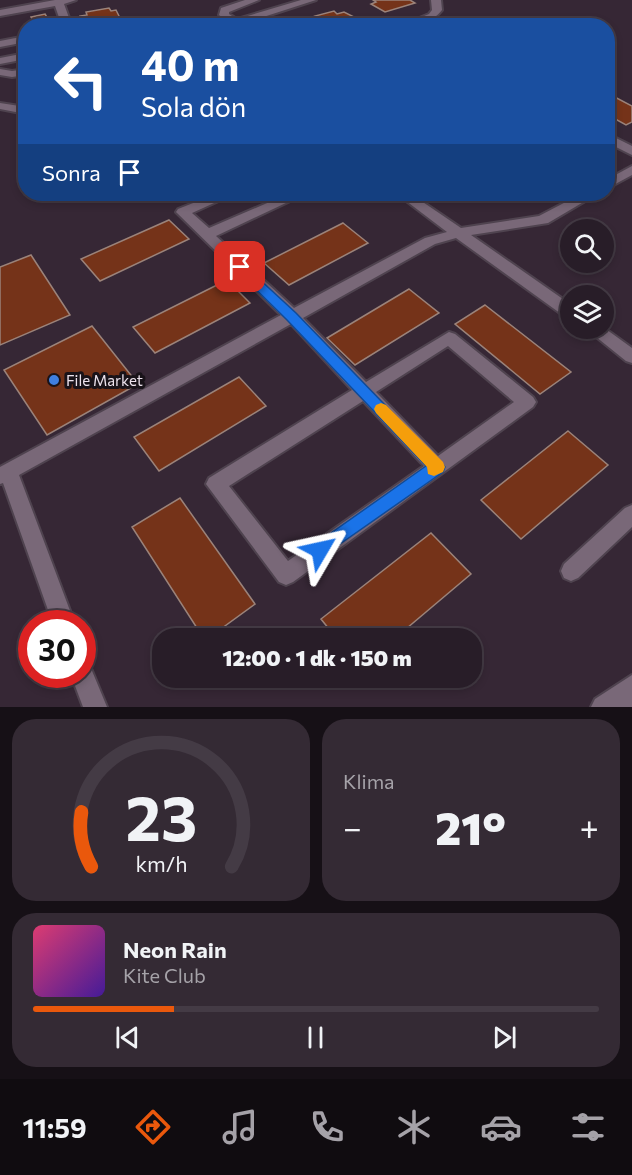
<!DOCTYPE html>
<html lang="tr">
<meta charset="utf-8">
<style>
:root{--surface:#281d28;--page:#342a34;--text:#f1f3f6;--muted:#a5a2a8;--line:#443b45;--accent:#ea580c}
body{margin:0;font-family:Commissioner,sans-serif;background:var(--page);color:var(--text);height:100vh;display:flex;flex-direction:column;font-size:22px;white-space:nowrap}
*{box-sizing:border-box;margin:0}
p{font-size:20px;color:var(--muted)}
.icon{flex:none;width:33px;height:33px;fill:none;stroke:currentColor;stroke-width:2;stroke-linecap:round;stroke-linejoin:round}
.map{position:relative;height:707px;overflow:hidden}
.drawer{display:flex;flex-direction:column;gap:12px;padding:12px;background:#161016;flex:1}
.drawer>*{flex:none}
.guide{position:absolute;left:18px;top:18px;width:597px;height:183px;border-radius:24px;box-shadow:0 3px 9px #0003,0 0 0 2px var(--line);background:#1a4fa0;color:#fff;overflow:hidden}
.buttons{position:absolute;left:560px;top:219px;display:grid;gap:12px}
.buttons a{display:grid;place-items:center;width:54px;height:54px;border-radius:50%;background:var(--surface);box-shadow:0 3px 9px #0003,0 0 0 2px var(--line);font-size:30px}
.speed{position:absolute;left:18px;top:610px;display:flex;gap:12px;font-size:30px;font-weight:700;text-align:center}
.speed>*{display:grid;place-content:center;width:78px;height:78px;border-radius:50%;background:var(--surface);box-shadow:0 3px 9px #0003,0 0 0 2px var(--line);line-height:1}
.speed .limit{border:9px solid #d22;background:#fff;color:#111}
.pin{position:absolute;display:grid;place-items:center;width:51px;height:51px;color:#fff;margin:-26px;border-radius:12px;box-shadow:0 3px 9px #0006}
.me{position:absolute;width:66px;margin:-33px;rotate:54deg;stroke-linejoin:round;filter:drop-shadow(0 0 4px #0008)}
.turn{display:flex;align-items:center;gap:21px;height:126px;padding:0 24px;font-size:27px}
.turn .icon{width:78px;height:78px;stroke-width:2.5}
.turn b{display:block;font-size:42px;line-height:51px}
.then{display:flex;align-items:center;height:57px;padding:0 24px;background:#0003;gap:12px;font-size:22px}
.big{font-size:45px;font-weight:800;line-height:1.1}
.drawer .widget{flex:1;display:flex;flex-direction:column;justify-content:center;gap:9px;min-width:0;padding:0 21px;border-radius:24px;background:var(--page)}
.drawer .dial{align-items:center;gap:0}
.dial svg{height:156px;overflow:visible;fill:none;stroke:var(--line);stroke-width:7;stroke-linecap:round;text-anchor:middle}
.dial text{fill:var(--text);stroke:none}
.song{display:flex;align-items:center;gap:18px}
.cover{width:72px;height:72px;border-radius:9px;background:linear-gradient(135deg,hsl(340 70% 55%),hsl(260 70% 35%))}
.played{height:6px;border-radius:3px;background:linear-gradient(90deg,var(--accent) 25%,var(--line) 25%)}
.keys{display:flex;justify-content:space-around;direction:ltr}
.heat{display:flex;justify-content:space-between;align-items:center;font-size:33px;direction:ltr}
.drawer .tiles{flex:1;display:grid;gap:12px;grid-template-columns:1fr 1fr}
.widget:last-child{grid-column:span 2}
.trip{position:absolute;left:152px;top:628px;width:330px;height:60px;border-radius:24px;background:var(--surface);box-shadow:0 3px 9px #0003,0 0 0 2px var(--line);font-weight:800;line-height:60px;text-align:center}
.menu{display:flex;height:96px;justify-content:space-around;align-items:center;background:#100c10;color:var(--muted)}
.menu .icon{width:42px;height:42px}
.menu .current{color:var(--accent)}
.menu b{font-size:27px;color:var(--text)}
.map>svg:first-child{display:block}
.building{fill:#753319;stroke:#9b837a;stroke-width:1.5}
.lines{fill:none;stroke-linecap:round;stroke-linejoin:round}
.minor-casing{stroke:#4f434f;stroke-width:4}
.tertiary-casing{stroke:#4f434f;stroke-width:4}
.minor{fill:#796878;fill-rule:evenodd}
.tertiary{fill:#796878;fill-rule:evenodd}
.route{fill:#1a73e8;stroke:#114b97;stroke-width:1.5}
.slow{fill:#f59e0b}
.shop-dot{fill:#3f7fe0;stroke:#191319;stroke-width:2}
.labels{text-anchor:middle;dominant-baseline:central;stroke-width:6;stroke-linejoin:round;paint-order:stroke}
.poi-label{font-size:15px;fill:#ede3ed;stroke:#191319;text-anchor:start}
</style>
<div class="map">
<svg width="632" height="707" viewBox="0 0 632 707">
<rect width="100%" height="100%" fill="#362735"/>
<path class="building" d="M373 0H410L415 3 385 12 371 4 376 2Z
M109 8 111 11 116 10 121 20 116 21 118 24 84 26 80 16 87 15 86 12Z
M334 11 337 14 344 12 360 20 347 26H320L314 21 320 20 315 16Z
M45 14 48 19 34 22 31 17Z
M609 94 632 106V122L626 125 608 115Z
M169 220 189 239 100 281 81 259Z
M343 223 368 243 289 285 264 263Z
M31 255 70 315 0 345V267Z
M227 280 250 303 155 353 133 327Z
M409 289 439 313 355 365 327 338Z
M485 305 571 372 540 394 455 324Z
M92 326 138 384 47 435 4 370Z
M239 377 266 406 159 471 134 437Z
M568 431 608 465 521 539 481 500Z
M180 498 255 604 207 639H204L132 527Z
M431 533 471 574 394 639H337L321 619Z"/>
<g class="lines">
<defs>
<path id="minor" d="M55 0H76L64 4 72 26H62L55 6 0 16V10Z
M245 0H259L229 12V14L235 18H241L301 0H316L242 24 230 23 219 15 221 8Z
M431 0H441L442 10C432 23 416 26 400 26L429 14 432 10Z
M26 36V42L0 47V41Z
M26 53V59L0 64V58Z
M0 69 12 71 26 69V75L12 77 0 75Z
M0 103 26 107V114L0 109Z
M608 134 632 146V155L608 143Z
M632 166V175L608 188V179Z
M216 194H234L192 213 209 228 288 194H305L216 236 294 308 425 238 447 232 397 194H411L461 228 539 216 581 194H597L548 223 471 235 570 304V318L564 316 456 238 435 244 303 318 366 382 449 332 455 334 533 397 536 402 533 407 293 582 286 585 279 582 206 484 209 478 352 390 291 324 19 475 75 624H53L3 483 0 484V467L281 315 176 212 178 209ZM448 346 514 402 438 456 376 392ZM363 401 424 466 288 561 229 486Z
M603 327 632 348V363L626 361 585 328Z
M632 505V527L578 578 571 581 564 578 561 571 564 564 625 508Z
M82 663 90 666 107 707H83L71 675H82Z"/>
<path id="tertiary" d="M632 675V707H591L595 699Z"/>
</defs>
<use href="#minor" class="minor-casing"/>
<use href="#tertiary" class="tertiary-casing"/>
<use href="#minor" class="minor"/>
<use href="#tertiary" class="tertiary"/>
</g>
<path class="route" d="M240 263 244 265 296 313 445 467 443 472 320 558 314 556 312 550 314 545 426 466 287 320 236 270 234 267Z"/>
<path class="slow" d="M381 403 386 405 443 462 445 467 443 472 434 476 428 474 427 467 376 413 374 409 376 405Z"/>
<circle class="shop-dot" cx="54" cy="380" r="6"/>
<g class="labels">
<g class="poi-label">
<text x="66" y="380">File Market</text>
</g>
</g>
</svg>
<div class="buttons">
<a><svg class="icon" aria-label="search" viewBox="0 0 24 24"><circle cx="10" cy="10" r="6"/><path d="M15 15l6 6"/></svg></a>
<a><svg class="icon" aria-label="layers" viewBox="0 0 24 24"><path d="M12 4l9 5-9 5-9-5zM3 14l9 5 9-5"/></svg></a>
</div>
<div class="speed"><div class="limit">30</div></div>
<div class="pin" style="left:240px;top:267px;background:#d93025"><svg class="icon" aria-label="arrive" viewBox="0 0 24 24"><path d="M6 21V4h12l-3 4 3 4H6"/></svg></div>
<svg class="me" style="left:320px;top:550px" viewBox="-20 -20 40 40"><path d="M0-17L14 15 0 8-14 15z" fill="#1a73e8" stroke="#fff" stroke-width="4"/></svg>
<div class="trip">12:00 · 1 dk · 150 m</div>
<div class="guide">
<div class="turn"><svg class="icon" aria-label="left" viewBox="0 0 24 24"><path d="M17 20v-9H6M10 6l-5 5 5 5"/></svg><div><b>40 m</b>Sola dön</div></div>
<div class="then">Sonra<svg class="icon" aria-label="arrive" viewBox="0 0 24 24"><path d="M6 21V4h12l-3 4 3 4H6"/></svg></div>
</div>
</div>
<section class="drawer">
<div class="tiles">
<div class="widget dial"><svg viewBox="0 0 100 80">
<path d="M14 69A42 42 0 1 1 86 69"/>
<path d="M14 69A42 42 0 0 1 9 41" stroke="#ea580c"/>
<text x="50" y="56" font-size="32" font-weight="700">23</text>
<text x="50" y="72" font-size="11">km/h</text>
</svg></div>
<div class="widget"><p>Klima</p>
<div class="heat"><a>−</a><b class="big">21°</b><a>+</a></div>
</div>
<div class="widget">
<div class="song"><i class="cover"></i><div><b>Neon Rain</b><p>Kite Club</p></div></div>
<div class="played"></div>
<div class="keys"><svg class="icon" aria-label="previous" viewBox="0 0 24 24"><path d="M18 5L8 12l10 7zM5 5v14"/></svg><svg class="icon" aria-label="pause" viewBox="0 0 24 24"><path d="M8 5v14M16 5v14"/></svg><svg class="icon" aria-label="next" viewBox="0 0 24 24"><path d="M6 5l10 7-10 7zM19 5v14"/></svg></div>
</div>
</div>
</section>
<nav class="menu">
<b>11:59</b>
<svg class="icon current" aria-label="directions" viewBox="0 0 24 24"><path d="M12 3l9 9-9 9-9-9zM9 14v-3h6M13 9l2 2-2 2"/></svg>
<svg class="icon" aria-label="music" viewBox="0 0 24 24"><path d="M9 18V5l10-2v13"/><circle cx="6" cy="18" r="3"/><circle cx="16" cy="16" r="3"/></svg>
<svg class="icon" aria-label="phone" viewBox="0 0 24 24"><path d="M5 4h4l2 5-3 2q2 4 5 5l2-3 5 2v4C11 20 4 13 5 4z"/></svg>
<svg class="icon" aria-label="climate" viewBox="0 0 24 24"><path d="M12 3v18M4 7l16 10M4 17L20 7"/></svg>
<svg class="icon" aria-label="car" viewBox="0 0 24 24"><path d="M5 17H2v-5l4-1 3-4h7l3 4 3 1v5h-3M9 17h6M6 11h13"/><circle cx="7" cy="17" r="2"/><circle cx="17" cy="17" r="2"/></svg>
<svg class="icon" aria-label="filters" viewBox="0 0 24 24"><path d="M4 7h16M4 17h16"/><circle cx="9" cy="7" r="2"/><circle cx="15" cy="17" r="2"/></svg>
</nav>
